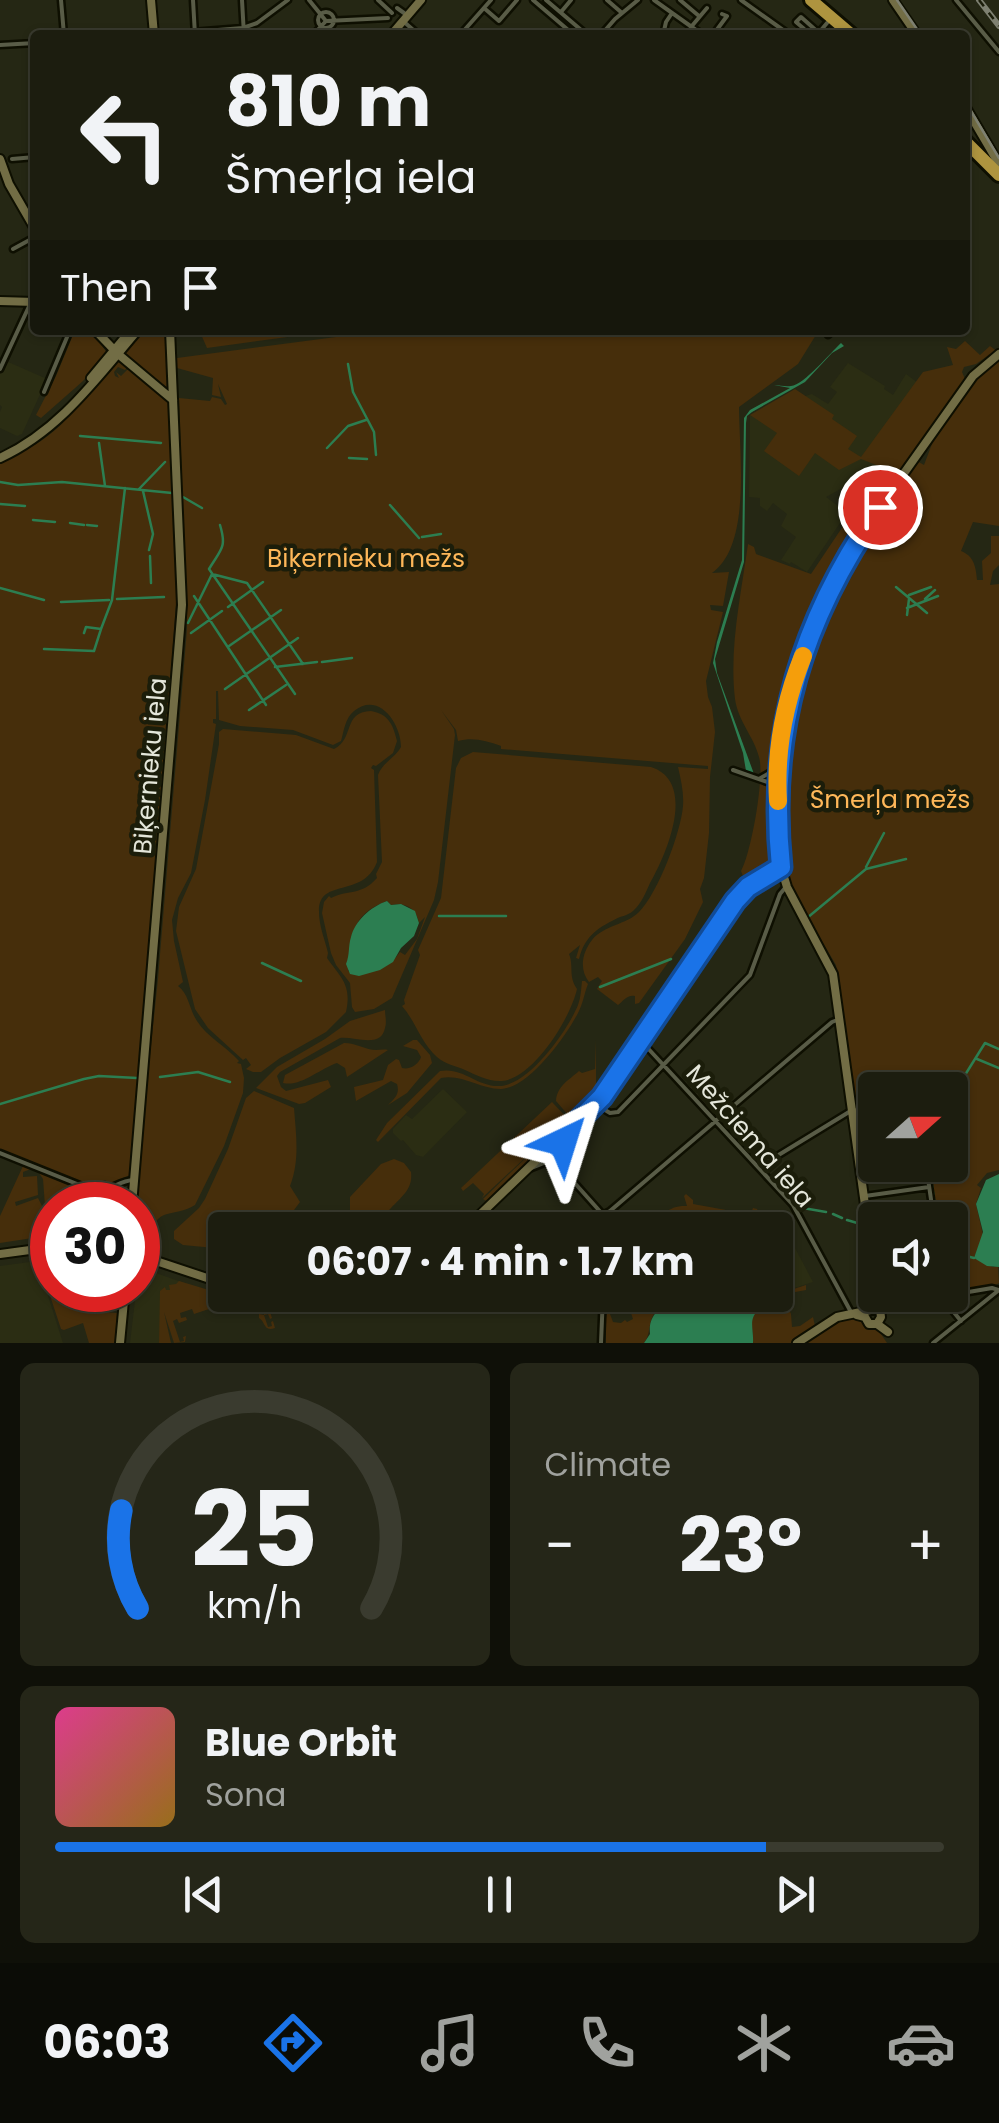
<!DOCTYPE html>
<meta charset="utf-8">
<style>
:root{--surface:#1c1d0f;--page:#252618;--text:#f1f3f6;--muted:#a0a29e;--line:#3a3b2f;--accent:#1a73e8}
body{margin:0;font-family:Poppins,sans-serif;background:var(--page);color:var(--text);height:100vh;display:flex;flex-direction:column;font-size:38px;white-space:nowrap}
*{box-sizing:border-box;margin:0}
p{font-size:32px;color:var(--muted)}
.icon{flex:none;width:55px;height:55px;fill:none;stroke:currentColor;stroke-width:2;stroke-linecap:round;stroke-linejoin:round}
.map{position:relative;height:1343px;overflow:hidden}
.side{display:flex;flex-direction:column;gap:20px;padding:20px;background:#0f1008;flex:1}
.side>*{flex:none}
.hud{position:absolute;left:30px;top:30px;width:940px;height:305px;border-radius:10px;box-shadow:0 2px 8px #0004,0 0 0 2px var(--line);background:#1c1d0f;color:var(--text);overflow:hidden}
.needle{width:65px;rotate:69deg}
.controls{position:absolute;left:858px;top:1072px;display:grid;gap:20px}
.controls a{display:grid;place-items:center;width:110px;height:110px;border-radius:10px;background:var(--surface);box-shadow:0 2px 8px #0004,0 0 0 2px var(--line);font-size:50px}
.speed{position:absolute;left:30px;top:1182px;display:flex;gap:20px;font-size:50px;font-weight:700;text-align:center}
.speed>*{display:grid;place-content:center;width:130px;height:130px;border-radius:50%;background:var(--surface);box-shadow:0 2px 8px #0004,0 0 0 2px var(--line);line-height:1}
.speed .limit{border:15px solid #d22;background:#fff;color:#111}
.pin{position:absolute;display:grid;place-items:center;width:85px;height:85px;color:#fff;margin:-42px;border:5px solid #fff;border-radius:50%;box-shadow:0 2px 10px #0007}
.me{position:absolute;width:110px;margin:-55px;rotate:41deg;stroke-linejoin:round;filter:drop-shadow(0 0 8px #0008)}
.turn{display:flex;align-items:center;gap:35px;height:210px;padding:0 30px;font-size:45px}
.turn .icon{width:130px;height:130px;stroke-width:2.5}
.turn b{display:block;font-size:70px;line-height:85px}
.then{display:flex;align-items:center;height:95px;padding:0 30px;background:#0003;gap:20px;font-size:38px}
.big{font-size:75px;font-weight:700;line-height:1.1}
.side .card{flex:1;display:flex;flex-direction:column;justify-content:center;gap:15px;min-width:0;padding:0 35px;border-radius:15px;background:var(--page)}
.side .dial{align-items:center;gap:0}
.dial svg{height:260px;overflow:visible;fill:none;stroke:var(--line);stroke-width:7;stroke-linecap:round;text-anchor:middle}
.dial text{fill:var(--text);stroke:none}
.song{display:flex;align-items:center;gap:30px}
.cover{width:120px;height:120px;border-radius:15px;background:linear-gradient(135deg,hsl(330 70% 55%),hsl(40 70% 35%))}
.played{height:10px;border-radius:5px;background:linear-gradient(90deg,var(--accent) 80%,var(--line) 80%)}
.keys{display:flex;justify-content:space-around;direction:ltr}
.heat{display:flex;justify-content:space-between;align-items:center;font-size:55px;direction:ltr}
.side .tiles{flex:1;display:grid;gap:20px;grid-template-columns:1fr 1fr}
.card:last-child{grid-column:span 2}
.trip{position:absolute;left:208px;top:1212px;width:585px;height:100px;border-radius:10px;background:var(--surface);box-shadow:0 2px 8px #0004,0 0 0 2px var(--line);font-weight:700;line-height:100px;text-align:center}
.menu{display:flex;height:160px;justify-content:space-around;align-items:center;background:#0b0c06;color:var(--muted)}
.menu .icon{width:70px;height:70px}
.menu .selected{color:var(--accent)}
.menu b{font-size:45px;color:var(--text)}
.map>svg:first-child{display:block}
.built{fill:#2b2d13}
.green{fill:#462e0b;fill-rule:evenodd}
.water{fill:#2c7e51}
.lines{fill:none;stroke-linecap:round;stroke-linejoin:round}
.stream{stroke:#2c7e51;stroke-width:2.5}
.street-casing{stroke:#0e0f01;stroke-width:9}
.secondary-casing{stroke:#0e0f01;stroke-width:12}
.highway-casing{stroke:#0e0f01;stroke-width:18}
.street{stroke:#595c47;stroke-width:4}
.secondary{stroke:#726d45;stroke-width:8}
.highway{stroke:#ae943f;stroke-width:12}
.tram{stroke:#7e8071;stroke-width:2.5}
.rail-casing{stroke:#7e8071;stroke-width:6}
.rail{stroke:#1b1d0a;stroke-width:2.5;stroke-dasharray:8;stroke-linecap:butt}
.route-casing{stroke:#114b97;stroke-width:25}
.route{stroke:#1a73e8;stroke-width:18}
.slow{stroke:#f59e0b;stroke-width:18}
.labels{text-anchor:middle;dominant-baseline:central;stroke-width:9;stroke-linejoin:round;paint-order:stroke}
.park-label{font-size:25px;fill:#feb759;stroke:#1b1d0a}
.street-label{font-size:25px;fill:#e4e6da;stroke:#1b1d0a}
</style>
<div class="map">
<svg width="999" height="1343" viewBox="0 0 999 1343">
<rect width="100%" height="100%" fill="#252714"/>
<path class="built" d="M6 361 47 379 22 434 17 436 0 428V412L2 407 0 405V373Z
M848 363 885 386 884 389 893 395 906 374 918 383 861 458 881 467 826 497 838 506 846 495 849 497 845 504 853 510 850 515 854 519 842 520 807 572 791 562 790 564 781 560 796 537 781 526 787 514 773 503 767 511 760 506V498L749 497 750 415 777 400 799 398 812 394 828 404 837 392 830 387Z
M443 1089 467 1112 423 1157 416 1155 403 1140 401 1141 393 1133V1129L406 1115 412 1119Z
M795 1248 813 1282 775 1294V1259Z
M37 1261 63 1343H0V1266Z
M139 1267 184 1283V1288L162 1293 159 1343H130Z"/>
<path class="green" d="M75 330H91L107 353 83 381 41 418 36 415 56 376Z
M140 330 135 339 144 330H167L169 390H166L122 353 124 349 126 352Z
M207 330H339L207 348 200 332Z
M368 330H819L798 364 739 407C739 451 752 545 712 573L729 572 723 606 710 605 711 610 723 612 706 681 708 697 712 707 715 732 710 777 709 833 704 878 700 889 703 902 685 939 639 1003 635 1004V996C628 994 623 1001 618 1005L597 989 602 981 598 977 589 982C579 969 582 953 592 940 604 925 626 925 639 912 658 893 681 832 683 806 684 793 681 780 678 767L708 769V766L501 749V746C486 741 474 737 458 741L456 730 441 710 454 729 455 735 438 882 434 900 392 998 374 1009 355 1012 352 1007 350 983 336 965 331 953 322 913 324 902 329 896 331 898C350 889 361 896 377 878L376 874 382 862 378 775C382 763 395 758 401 747 401 724 379 691 354 711 345 718 344 731 341 741L333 745 293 730 240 726 219 720 218 691H216V719H213V723L216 724 205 800 191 873 178 898 172 920 174 941 183 982 178 986C189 994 189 1009 197 1021 207 1037 226 1046 239 1061L237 1063 241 1064 244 1078 243 1093 224 1146 195 1205C173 1219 156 1204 149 1240L138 1239 136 1205 138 1170 158 979 187 629 179 398 210 401 212 397 221 399 225 405 227 404 218 384 221 397 212 395 213 378 177 368V358L359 334ZM387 901 391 905C406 902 416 908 419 923L425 917 417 939 405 955 400 952C387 971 369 975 348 971 352 938 349 915 387 901Z
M965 341 980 355 990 346 998 352 981 365H978L990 354 976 364 964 367 962 372 965 379 899 474 861 459 839 470 815 453 799 476 764 451 777 433 750 415 795 389 834 415 832 419 857 436 848 449 861 457 923 372 953 365 947 347 956 349Z
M999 357V526L973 522 961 551C974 556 976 567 977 580H983L982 561 991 553V536H999V565L993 571 990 585 999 584V1170L987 1173 977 1185 981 1188 976 1204 983 1235 974 1258 993 1267 998 1266 999 1283 994 1286 950 1294V1220H937L928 1165H950V1090H875V1105L856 1108 836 965 794 894 786 877 783 859H786V849H784L778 784 787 728 799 675 837 584 861 542 917 461 924 465 935 436 979 374Z
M122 361 128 366 125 370 118 367 114 372 115 376 119 378 116 372 121 376 130 367 169 401 174 463 177 589 144 1035 130 1175 110 1184 105 1180 98 1183 99 1189 96 1190 0 1150V464C27 450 53 437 72 412 50 431 26 453 0 461 30 445 55 428 78 403L80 404 100 379 101 380 117 363Z
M880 471 898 478 844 555 818 607 790 678 781 723 779 861 758 876 767 868 758 874 752 872 743 876 741 871C751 854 765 776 759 757 754 737 738 721 735 699 729 648 741 595 748 544L754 547 756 554 811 574Z
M371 711C388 714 393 724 397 741L393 753 376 766 373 765 371 768 374 770 377 862C363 899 318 877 319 912 319 926 325 940 328 953L327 958C341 978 352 985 346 1012L326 1032 280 1058 261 1072H253L246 1069 251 1065 246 1058 243 1060 208 1028 195 1009 176 931 179 907 196 869 219 744V732L223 729 296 735 334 749C355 739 342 712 371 711Z
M473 752 651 767C698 782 666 855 650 883 646 892 641 904 634 910 632 913 624 916 620 917 599 927 585 935 579 959L576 958 580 945 569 954C574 966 568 976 577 989 571 1017 534 1078 502 1081 489 1082 476 1075 465 1070 456 1066 445 1064 437 1057 421 1043 416 1022 402 1006L405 1004 404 1000 420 955 418 950 441 898 456 768 461 758Z
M582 981H585L588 984C584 994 583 1004 578 1013 566 1036 529 1088 501 1089 479 1089 463 1074 441 1078L378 1142 376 1140 387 1123 440 1071C463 1067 476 1086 498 1086 528 1087 568 1030 578 1005 581 997 581 989 582 981Z
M385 1010C385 1016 387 1022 385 1028 381 1049 354 1036 340 1038L280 1072 277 1076 281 1087 286 1091 328 1080 331 1087 305 1103 299 1104 256 1088 277 1067 325 1039 350 1021Z
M413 1040H417L430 1055 432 1063 407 1093 388 1105C395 1098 400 1094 397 1084L391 1081 356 1101 354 1087 383 1080 388 1065 396 1059 399 1060 402 1068C410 1070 419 1064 421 1057L417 1050 403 1046Z
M596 1040V1087L578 1108 596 1090 617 1059 620 1063 614 1070 612 1069 601 1093 574 1120 570 1118 577 1110 569 1116 556 1101C557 1086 569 1080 579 1071L582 1073 595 1069Z
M344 1043C356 1043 366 1050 376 1050 380 1050 384 1049 388 1050L347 1077 345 1068 337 1063C319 1069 301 1087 283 1083L285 1075Z
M254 1091 294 1108C296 1135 300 1160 290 1186L300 1202 279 1230H225V1249L183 1245 174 1239V1231L199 1208 205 1199 228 1149 246 1098Z
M552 1102 570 1121V1124L488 1202 483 1199 559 1126 482 1198 484 1194 473 1183 463 1191 461 1188Z
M394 1159 404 1163 411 1172C413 1189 402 1196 391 1208 377 1223 365 1233 350 1211V1197L381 1164Z
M23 1166 31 1169 23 1172V1177L37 1176 38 1195 15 1202 16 1206 38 1198 42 1206H45L43 1179 39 1173 71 1185 68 1190 71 1196 76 1197 77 1205H52V1235L0 1243V1216Z
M686 1194 693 1200V1204L737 1212V1217L751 1213 753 1208 757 1209 759 1214H765L748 1220 737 1230C717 1229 704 1221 684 1217L661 1230H649C659 1216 669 1205 687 1206L684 1196Z
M52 1259V1290H81L85 1305 104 1299 106 1290H109L106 1309 103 1312 117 1313 115 1343H89L83 1323 64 1330 61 1329 40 1265 42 1264V1260Z
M179 1281 232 1297 267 1302 272 1318 270 1319 268 1314 264 1315 268 1327 272 1326 271 1322 273 1321 275 1328C263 1332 266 1322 259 1318V1314L264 1315V1311L231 1303 230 1307 234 1309V1312L225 1313 224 1310 229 1308 227 1303 194 1314 192 1309 180 1313 181 1318 186 1317 187 1320 179 1323 177 1319 173 1321 180 1342 184 1341 183 1337 186 1336 185 1342 174 1343 164 1312 171 1343H159L160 1291 165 1287 166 1290H170L169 1285 176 1284Z
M806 1285V1290L790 1293 785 1300 791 1314 792 1327 800 1326 813 1317 815 1326 793 1343H753C754 1330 745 1310 764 1310L763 1306 778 1301 760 1300V1306L750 1302 748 1295 769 1297Z
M643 1295H668C664 1303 659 1307 654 1314 648 1323 651 1334 644 1343H606V1325L604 1343 607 1306 613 1322 621 1323 625 1320 627 1322 633 1319 629 1307 642 1308Z
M853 1318 879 1331 887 1343H804L831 1325Z"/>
<path class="water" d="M841 343 844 346 832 353 805 382 752 412 747 416 746 423 744 562 715 659 717 673 754 774 746 771 743 753 713 663 717 642 742 560 744 418 750 410 790 388 774 385C780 385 785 387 791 386 804 385 831 352 841 343Z
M387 901 391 905 401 904 415 911 419 923 414 936 401 948 393 962 380 970 359 976 350 974 346 964C350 954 348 947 351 937 355 921 370 907 387 901Z
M999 1174V1267L987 1266 974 1258 983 1232 976 1204 986 1180Z
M668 1295H748L750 1302 761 1308C747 1318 754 1328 753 1343H644L650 1334C648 1313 661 1312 668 1295Z"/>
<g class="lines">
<path class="stream" d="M348 364 353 392 374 432 376 455
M80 436 161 443
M99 443 105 486
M327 448 348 426 366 420
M349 458 367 459
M0 482 18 485 62 482 172 493
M139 489 165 462
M143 491 153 534 149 550
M183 497 202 508
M0 504 25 506
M390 505 419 538
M33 520 55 522
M70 523 84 525
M87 525 97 526
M220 525C227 548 221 549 209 569L295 694
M422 537 441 534
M150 556 151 583
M896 587 927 613
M0 588 44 600
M909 595 931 587
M194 596 266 705
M117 599 164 597
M925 599 935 590
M61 602 109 600
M228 607 263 582
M907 608 938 596
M907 615 909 599
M188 623 212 574 247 583 303 664
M101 629 112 600 125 488
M191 633 222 611
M229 646 281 610
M44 649 94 651 101 629 86 627 84 633
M322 662 352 658
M275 667 317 662
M225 689 298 638
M249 710 286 685
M866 867 884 833
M439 916H506
M807 918 866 869 906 859
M262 963 301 981
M600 987 671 959
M977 1059 999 1068
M965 1075 985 1043 999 1049
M160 1077 198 1072 230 1082
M950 1092 961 1082
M0 1104 84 1079 99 1076 137 1078
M929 1165 937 1220
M803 1208 826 1212
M833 1214 842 1218
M773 1215 784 1213
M847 1220 864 1225
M950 1252 974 1258"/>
<defs>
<path id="street" d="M61 0 64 35
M193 0 195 35
M242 0 244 35
M309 0 326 21
M378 0 392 13
M533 0 574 35
M546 0 587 35
M607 0 622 13
M654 0 703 35
M680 0 699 16
M741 0 790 35
M956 0 999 52
M397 8 404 13
M484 8 499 21 517 0
M561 12 571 0
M318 20a8 8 0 1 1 16 0a8 8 0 1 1-16 0Z
M403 21 419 35
M803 28 796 22 801 17 819 33
M154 35 243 28 257 23 288 0
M313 35 326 21 388 18
M460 35 491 0
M601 35 615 19 638 0
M663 35 666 22 672 13
M688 35 691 27 707 8
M713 35 727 16 722 14
M797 35 803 28 810 35
M817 35 827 23
M0 45 35 43
M12 159 35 157
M13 249 35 237
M828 335 834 330
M0 369 31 302
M44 392 70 330
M733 770 776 785
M759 779 776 769
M643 1043 793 1205 852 1314
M595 1104 610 1113 618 1112 750 975 780 894 785 888
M547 1152 605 1217 608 1230
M0 1153 97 1192C110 1191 120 1180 134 1180
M558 1163V1152L563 1140
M926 1165 934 1220
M759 1167 849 1112 875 1106
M529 1169 544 1163H558
M865 1196 929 1187
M602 1215 610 1211 832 1022 840 1019
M602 1215 604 1230
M616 1230H620
M944 1295 947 1304 961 1321
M604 1303 623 1305 627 1295
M880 1307 992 1288 999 1290
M601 1343 603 1295
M933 1343 999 1290"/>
<path id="secondary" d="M151 0 154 35
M893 0 917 35
M391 35 421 0
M965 106 999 164
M0 159 9 184 35 229
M0 301 35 302
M95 330 118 354 173 400
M91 378 131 330
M0 458C59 431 96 379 138 330
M132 1205 182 605 170 330
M464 1230 602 1097 735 901 744 890 781 867
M0 1254 52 1247
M138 1255 225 1284
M875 1277 833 974 787 887 781 867 777 785 780 749 793 680 814 627 858 538 973 376 999 354
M857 1315 865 1317 869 1324H877L888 1332
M877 1324 881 1317 878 1295
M120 1343 125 1290
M797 1343 837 1317 875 1309"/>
<path id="highway" d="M811 0 852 35
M965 141 999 175"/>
</defs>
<use href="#street" class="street-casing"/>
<use href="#secondary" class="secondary-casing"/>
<use href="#highway" class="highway-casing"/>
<use href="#street" class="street"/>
<use href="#secondary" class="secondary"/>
<use href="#highway" class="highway"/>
<path class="tram" d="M897 0 921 35
M965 101 999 158"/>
<defs>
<path id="rail" d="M979 0 999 26"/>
</defs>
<use href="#rail" class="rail-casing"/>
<use href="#rail" class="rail"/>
</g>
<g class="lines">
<defs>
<path id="route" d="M563 1142 562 1137 602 1097 735 901 748 887 781 867C767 731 802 619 880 507"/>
</defs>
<use href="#route" class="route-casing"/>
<use href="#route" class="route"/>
<path class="slow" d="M778 801C775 752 785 701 803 656"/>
</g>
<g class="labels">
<g class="park-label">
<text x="366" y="558">Biķernieku mežs</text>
<text x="890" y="799">Šmerļa mežs</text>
</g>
<g class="street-label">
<text transform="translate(150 766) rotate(-85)">Biķernieku iela</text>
<text transform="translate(750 1136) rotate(49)">Mežciema iela</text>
</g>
</g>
</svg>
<div class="controls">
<a><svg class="needle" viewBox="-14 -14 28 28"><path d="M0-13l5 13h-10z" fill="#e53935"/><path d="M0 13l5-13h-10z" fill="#a0a29e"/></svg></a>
<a><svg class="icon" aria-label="sound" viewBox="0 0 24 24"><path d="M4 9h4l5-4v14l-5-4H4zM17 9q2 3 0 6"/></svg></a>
</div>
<div class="speed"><div class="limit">30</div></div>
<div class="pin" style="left:880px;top:507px;background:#d93025"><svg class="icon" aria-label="arrive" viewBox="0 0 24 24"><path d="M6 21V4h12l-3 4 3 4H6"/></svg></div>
<svg class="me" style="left:563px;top:1142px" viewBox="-20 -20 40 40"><path d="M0-17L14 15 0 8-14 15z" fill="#1a73e8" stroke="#fff" stroke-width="4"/></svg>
<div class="trip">06:07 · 4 min · 1.7 km</div>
<div class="hud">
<div class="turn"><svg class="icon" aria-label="left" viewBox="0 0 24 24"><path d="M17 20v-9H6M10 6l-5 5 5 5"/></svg><div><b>810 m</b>Šmerļa iela</div></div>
<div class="then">Then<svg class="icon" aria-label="arrive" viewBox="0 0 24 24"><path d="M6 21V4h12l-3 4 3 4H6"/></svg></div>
</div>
</div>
<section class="side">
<div class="tiles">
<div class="card dial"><svg viewBox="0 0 100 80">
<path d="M14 69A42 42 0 1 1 86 69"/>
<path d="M14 69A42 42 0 0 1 9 39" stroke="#1a73e8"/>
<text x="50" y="56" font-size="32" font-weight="700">25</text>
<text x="50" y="72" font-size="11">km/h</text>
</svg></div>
<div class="card"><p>Climate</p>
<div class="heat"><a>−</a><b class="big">23°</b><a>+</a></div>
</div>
<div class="card">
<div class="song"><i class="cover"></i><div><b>Blue Orbit</b><p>Sona</p></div></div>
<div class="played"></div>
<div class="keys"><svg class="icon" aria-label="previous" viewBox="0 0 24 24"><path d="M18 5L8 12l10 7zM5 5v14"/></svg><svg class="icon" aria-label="pause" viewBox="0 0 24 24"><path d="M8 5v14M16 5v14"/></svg><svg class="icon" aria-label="next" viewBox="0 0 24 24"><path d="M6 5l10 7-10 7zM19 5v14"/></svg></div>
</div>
</div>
</section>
<nav class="menu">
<b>06:03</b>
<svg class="icon selected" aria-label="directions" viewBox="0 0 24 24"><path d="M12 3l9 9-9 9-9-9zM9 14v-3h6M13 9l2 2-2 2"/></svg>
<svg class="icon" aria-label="music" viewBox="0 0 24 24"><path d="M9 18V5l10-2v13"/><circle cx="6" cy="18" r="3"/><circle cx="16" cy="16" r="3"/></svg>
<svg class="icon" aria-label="phone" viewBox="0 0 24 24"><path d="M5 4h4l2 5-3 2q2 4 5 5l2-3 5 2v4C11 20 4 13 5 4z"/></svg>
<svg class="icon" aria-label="climate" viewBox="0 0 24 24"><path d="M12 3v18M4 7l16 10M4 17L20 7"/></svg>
<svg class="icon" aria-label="car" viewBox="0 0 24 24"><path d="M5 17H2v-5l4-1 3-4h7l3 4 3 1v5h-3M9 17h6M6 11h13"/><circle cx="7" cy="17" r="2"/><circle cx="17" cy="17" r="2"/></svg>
</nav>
